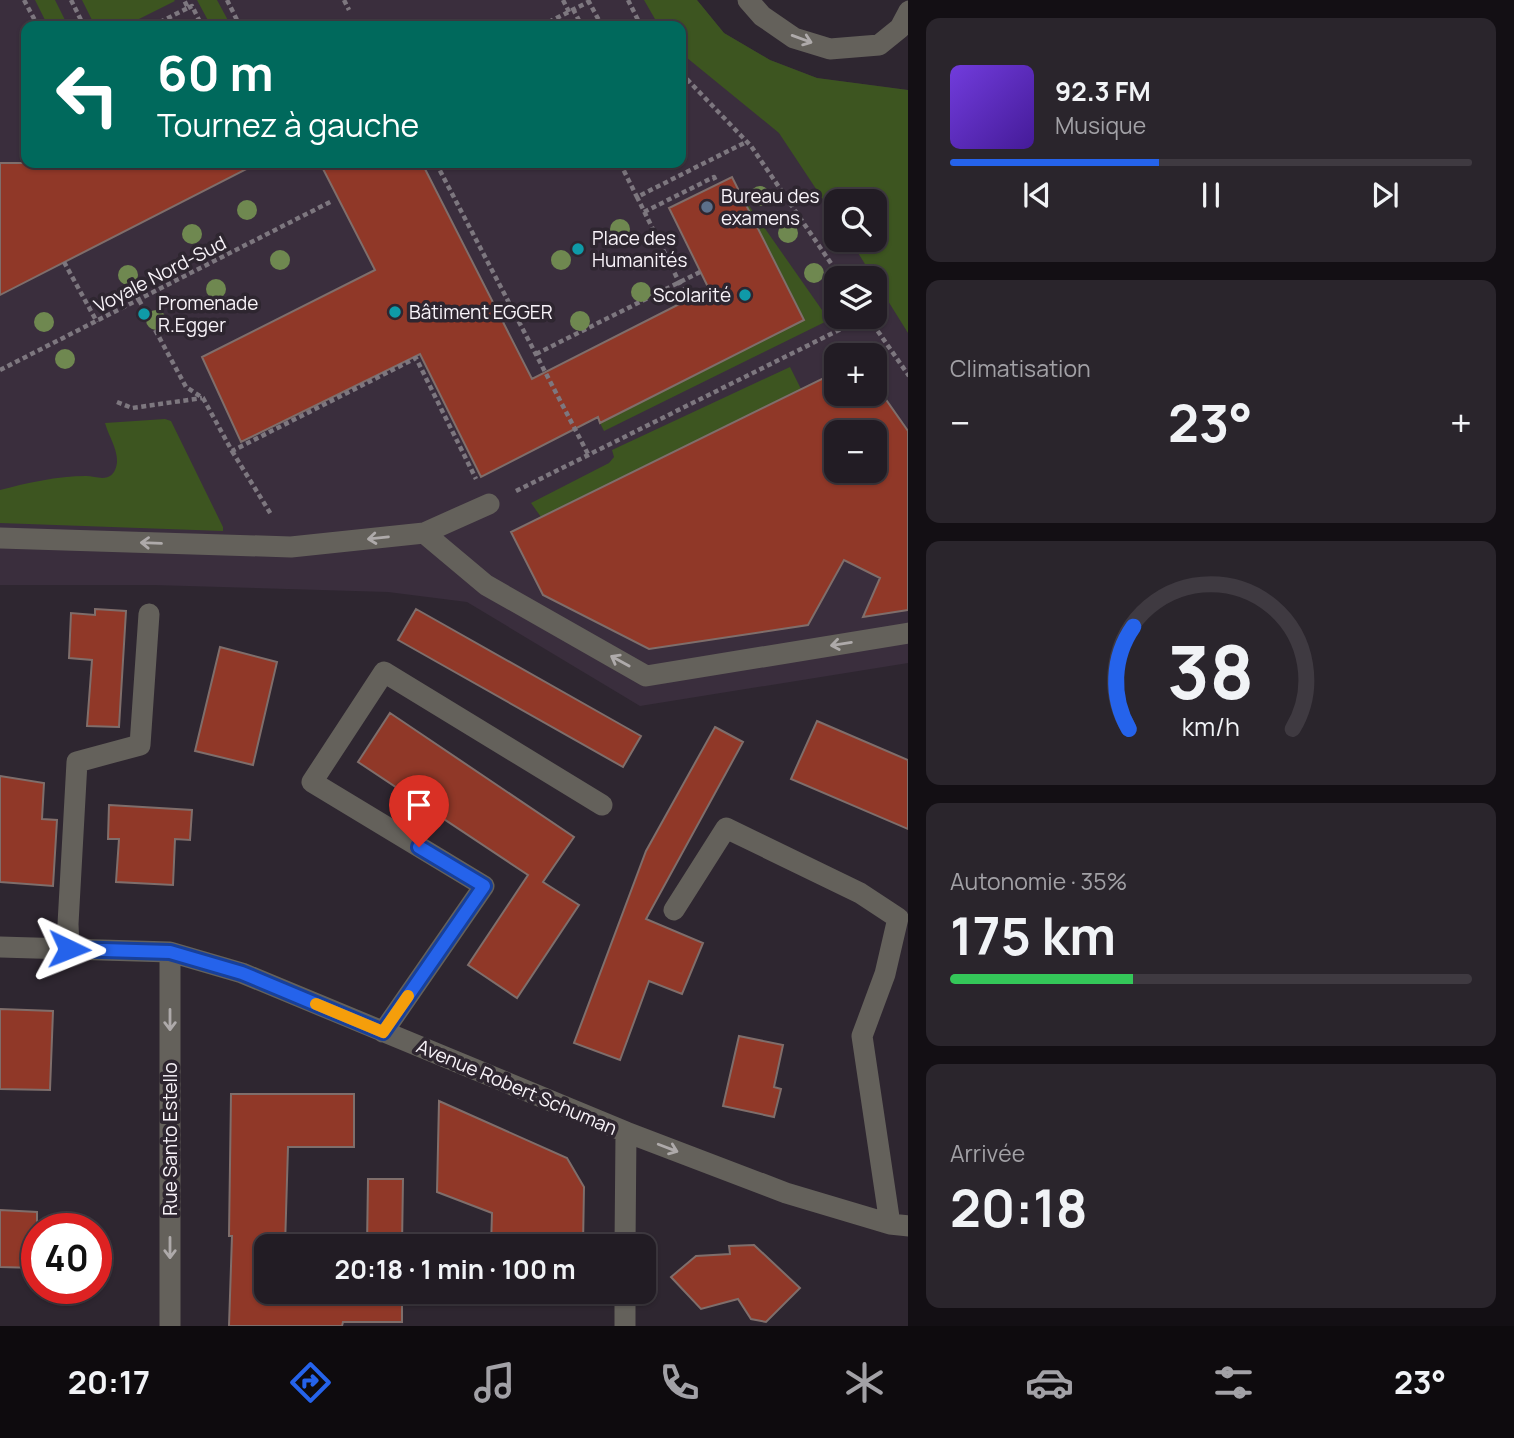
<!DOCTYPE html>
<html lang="fr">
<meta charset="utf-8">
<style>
:root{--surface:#221c24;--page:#2a252c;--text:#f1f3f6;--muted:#a2a1a6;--line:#3f3a41;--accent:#2563eb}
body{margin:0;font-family:Manrope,sans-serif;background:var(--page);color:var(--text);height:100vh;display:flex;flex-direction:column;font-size:26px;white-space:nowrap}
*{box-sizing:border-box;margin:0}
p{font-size:23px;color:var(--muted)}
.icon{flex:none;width:38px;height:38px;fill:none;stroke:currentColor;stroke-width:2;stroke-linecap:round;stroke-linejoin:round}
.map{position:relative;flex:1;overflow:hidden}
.drawer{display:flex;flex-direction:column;gap:18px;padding:18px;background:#130f14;width:606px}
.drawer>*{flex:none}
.banner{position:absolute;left:21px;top:21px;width:665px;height:147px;border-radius:14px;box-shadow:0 2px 5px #0004,0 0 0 2px var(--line);background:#00695c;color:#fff;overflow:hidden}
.controls{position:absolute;left:824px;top:189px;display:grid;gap:14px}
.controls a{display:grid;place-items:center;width:63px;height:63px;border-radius:14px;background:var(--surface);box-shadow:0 2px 5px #0004,0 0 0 2px var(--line);font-size:35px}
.speed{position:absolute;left:21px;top:1213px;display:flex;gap:14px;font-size:35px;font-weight:700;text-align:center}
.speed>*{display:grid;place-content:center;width:91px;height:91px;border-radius:50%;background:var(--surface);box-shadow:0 2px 5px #0004,0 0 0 2px var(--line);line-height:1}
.speed .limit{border:10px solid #d22;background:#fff;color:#111}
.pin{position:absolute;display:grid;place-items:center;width:60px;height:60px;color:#fff;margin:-72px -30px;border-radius:50% 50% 50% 0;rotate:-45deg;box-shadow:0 0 7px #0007}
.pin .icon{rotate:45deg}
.me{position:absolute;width:77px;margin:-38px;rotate:92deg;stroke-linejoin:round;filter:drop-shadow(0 0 5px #0008)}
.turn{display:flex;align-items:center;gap:24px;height:147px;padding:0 21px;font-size:32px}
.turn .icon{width:91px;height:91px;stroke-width:2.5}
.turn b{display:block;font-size:49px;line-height:60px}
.big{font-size:52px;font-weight:700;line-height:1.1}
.drawer .widget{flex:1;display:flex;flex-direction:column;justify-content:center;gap:10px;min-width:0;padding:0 24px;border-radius:14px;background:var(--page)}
.drawer .dial{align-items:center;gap:0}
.dial svg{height:182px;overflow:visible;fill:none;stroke:var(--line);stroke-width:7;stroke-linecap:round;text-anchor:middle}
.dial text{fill:var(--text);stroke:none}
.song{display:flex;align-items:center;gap:21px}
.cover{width:84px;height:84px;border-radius:10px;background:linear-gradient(135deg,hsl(260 70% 55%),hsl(260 70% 35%))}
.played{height:7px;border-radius:4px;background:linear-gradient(90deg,var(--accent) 40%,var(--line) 40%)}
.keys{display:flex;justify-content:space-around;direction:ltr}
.heat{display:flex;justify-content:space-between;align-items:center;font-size:38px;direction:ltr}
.charge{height:10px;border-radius:5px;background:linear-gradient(90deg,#34c759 35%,var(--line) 0)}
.trip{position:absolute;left:254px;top:1234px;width:402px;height:70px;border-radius:14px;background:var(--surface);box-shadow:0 2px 5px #0004,0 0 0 2px var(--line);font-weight:700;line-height:70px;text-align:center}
.tabs{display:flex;height:112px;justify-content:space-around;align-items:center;background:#0e0b0e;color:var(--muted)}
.tabs .icon{width:49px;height:49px}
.tabs .active{color:var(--accent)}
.tabs b{font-size:32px;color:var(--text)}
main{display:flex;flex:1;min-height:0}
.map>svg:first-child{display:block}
.built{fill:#3a2e3d;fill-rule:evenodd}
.grass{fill:#3d5520}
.building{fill:#903828;stroke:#7f6e6b;stroke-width:2;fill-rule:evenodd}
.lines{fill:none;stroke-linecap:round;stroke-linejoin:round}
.path{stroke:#7d777f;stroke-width:4.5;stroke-dasharray:5 3.5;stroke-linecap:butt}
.minor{stroke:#64615b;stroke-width:21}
.tree{fill:#6f8850}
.oneway{stroke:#aeaaaa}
.route-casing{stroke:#184099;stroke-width:18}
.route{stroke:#2563eb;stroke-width:12}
.slow{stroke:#f59e0b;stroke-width:12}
.service-dot{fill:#5c6f8a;stroke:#2e2630;stroke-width:2.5}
.culture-dot{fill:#0f9aa8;stroke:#2e2630;stroke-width:2.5}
.labels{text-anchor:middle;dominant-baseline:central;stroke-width:7;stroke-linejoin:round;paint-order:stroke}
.poi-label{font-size:19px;fill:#f8f3f9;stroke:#2e2630;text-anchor:start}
.street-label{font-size:19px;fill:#f8f3f9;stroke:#2e2630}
</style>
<main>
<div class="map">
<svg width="909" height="1326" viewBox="0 0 909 1326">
<rect width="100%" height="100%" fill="#2e2630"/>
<path class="built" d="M0 0H697L724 33 770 60 817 78 908 90V663L640 706 467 602 388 592 154 585H0ZM26 26H681V163H26ZM836 201H875V240H836ZM836 278H875V317H836ZM836 355H875V394H836ZM836 432H875V471H836Z"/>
<path class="grass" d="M35 0H55L66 22 57 26H48Z
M82 0H174L175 1 125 26H95Z
M197 0H217L231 26H211Z
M644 0H697L724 33 770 60 817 78 908 90V333L850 240H875V201H836V219L779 133 681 53V26H659Z
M738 190 829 320 604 431 600 423 803 320Z
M790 367 801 389 541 517 531 503 609 463 614 457 612 450Z
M165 419 171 421 223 527V531L0 523V490C27 483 57 476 86 476 96 476 109 483 115 470 122 455 109 438 105 423Z"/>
<path class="building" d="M0 163H258L0 295Z
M320 163H422L532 379 709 289 669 208 732 177 804 320 600 423 598 417 481 477 420 354 241 442 202 357 375 270Z
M836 372V394H875V384L908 431V610L863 617 880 578 844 560 808 625 649 649 543 595 511 532ZM836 432H875V471H836Z
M95 609 126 611 119 727 87 726 92 660 69 658 71 613 95 615Z
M416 609 641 736 623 767 398 640Z
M220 647 277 662 253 765 195 751Z
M390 713 574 837 543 882 579 905 517 998 468 965 528 875 358 762Z
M817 721 908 760V829L791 779Z
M715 727 743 742 646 919 703 943 682 994 649 981 620 1060 574 1043 646 851Z
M0 776 44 783 42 819 57 820 53 886 0 882Z
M109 805 192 810 190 840 175 839 173 885 116 882 119 839H108Z
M0 1009 53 1011 50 1090 0 1089Z
M739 1036 783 1045 774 1087 781 1089 774 1117 723 1106Z
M231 1094H354V1147H288L285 1246H266V1292H402V1322H343L342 1326H229L232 1236H229Z
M439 1101 567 1158 584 1187 583 1246H491L492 1213 437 1192Z
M368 1179H403L402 1246H367Z
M0 1210 37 1212V1268L0 1267Z
M754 1245 800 1288 766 1322 751 1319 738 1299 701 1309 671 1277 696 1256 730 1254 729 1246Z"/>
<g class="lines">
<path class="path" d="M24 0 38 26
M71 0 84 26
M227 0 240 26
M344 0 349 10
M563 0 569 12
M588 0 602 26
M628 0 641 26
M188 8 192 6 202 26
M573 9 582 26
M152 26 188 8 184 0
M541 26 592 0
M681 73 751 146 841 278
M436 163 588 454
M620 163 637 197
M644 212 714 177 717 183
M64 262 97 322
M139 300 186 387 203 398 232 451 416 358 476 479
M688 300 637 197 746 142
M868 317 909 376
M536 354 700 272
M0 370 332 201
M117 402 132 408 202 398
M232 451 272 516
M516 491 865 317"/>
<path class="minor" d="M748 0 762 16 794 38 830 49 879 45 900 28 909 11
M424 533 486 585 646 676 909 633
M0 538 291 547 424 533 489 504
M674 910 726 828 860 893 898 918 885 974 862 1036 890 1224
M0 947 170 952 242 973 626 1132 786 1193 890 1224 909 1226
M69 949 68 924 77 762 140 745 149 614
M383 1032 484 886 312 782 384 672 602 805
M625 1246 626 1132
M170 1326V952
M625 1326V1292"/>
</g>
<g class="tree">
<circle cx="760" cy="196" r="10"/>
<circle cx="247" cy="210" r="10"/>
<circle cx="620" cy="229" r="10"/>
<circle cx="788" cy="233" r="10"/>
<circle cx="192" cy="234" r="10"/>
<circle cx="280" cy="260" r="10"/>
<circle cx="561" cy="260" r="10"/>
<circle cx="814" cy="273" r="10"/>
<circle cx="128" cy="275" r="10"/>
<circle cx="216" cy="289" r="10"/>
<circle cx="641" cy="292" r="10"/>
<circle cx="156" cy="320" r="10"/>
<circle cx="580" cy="321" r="10"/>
<circle cx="44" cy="322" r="10"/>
<circle cx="65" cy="359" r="10"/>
</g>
<defs><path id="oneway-shaft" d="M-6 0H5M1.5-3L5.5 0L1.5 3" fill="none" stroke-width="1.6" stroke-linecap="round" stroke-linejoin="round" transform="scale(1.75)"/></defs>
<g class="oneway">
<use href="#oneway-shaft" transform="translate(802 39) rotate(20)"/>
<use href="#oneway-shaft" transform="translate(378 538) rotate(174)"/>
<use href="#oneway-shaft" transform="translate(151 543) rotate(-178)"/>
<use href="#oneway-shaft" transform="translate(841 644) rotate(171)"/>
<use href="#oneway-shaft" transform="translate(620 661) rotate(-151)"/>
<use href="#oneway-shaft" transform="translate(170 1020) rotate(90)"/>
<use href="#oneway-shaft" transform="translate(668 1148) rotate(21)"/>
<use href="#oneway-shaft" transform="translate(170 1248) rotate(90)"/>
</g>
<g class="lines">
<defs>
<path id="route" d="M69 949 170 952 242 973 383 1032 484 886 419 847"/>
</defs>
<use href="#route" class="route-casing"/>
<use href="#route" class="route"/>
<path class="slow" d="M316 1004 383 1032 408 996"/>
</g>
<circle class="service-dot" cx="707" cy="207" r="7"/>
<g class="culture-dot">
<circle cx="578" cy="249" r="7"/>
<circle cx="745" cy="295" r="7"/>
<circle cx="395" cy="312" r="7"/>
<circle cx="144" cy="314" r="7"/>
</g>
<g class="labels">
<g class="poi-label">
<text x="721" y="196">Bureau des<tspan x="721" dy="22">examens</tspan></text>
<text x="592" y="238">Place des<tspan x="592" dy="22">Humanités</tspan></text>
<text x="731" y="295" text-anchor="end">Scolarité</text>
<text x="158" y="303">Promenade<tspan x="158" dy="22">R.Egger</tspan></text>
<text x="409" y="312">Bâtiment EGGER</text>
</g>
<g class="street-label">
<text transform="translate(160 274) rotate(-27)">Voyale Nord-Sud</text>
<text transform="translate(517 1087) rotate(23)">Avenue Robert Schuman</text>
<text transform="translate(170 1139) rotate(-90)">Rue Santo Estello</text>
</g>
</g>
</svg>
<div class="controls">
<a><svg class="icon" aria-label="search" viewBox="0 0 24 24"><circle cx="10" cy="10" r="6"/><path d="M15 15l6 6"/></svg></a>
<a><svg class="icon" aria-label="layers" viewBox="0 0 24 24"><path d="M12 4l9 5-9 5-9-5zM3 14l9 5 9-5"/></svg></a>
<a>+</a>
<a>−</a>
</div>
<div class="speed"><div class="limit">40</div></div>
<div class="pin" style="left:419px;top:847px;background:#d93025"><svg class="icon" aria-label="arrive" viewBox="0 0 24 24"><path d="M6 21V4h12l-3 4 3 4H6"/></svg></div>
<svg class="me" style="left:69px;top:949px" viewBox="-20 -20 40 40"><path d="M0-17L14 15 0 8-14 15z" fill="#2563eb" stroke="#fff" stroke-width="4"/></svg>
<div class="trip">20:18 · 1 min · 100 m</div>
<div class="banner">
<div class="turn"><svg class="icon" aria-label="left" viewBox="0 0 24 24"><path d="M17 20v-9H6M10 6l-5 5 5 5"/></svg><div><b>60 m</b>Tournez à gauche</div></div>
</div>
</div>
<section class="drawer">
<div class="widget">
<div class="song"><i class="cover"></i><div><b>92.3 FM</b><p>Musique</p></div></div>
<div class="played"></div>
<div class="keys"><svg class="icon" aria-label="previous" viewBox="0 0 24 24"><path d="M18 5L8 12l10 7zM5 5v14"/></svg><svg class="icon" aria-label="pause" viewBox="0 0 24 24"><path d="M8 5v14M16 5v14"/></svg><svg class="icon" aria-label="next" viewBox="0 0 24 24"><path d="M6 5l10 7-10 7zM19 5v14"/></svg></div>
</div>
<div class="widget"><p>Climatisation</p>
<div class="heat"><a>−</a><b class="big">23°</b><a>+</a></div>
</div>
<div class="widget dial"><svg viewBox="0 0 100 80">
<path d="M14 69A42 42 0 1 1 86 69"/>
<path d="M14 69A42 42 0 0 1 16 24" stroke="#2563eb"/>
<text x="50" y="56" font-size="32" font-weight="700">38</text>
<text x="50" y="72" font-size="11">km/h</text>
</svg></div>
<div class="widget"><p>Autonomie · 35%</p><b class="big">175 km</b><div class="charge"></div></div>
<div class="widget"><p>Arrivée</p><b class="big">20:18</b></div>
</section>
</main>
<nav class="tabs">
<b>20:17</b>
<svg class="icon active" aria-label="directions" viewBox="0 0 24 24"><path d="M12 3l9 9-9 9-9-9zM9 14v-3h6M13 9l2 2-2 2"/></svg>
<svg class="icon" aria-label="music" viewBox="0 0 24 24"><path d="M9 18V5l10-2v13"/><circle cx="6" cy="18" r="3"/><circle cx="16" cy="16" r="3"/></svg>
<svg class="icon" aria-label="phone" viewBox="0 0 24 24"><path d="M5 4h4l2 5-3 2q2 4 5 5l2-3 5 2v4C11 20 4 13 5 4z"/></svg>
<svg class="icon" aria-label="climate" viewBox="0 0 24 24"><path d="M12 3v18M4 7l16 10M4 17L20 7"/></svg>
<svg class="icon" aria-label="car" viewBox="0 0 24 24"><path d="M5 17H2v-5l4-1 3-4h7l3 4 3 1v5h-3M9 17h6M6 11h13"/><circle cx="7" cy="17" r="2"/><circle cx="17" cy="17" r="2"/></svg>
<svg class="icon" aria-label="filters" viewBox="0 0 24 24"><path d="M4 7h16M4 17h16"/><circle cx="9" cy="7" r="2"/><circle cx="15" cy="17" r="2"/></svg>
<b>23°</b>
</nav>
